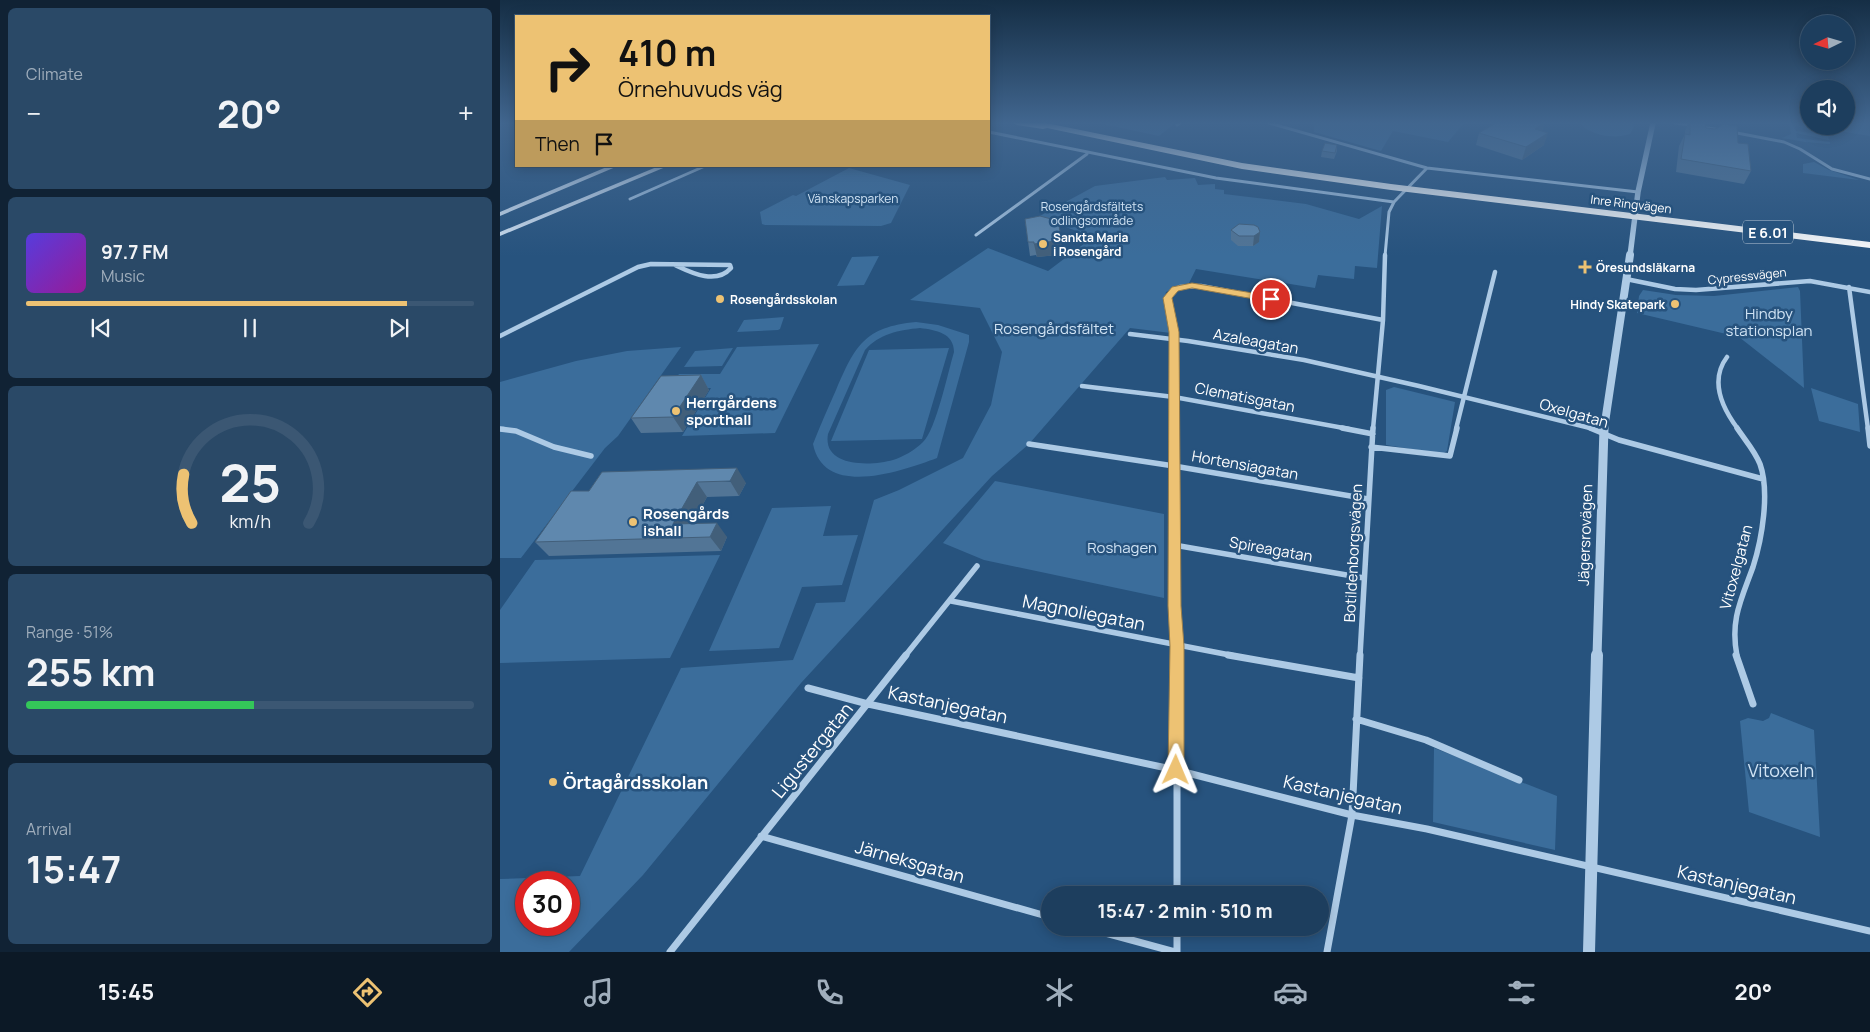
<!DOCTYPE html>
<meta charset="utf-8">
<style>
:root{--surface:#1d3e5e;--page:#2a4967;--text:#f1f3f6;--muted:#a0aebc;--line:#3b5773;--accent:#edc273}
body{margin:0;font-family:Manrope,sans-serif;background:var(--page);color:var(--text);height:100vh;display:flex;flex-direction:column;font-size:19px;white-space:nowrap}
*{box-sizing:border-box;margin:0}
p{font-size:16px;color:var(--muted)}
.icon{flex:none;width:28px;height:28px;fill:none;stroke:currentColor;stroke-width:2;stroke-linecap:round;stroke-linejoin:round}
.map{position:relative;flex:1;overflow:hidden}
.side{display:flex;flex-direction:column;gap:8px;padding:8px;background:#102234;width:500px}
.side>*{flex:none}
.top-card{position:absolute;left:15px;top:15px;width:475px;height:152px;border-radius:0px;box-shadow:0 2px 12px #0003,0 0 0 1px var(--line);background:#edc273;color:#111;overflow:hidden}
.needle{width:32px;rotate:265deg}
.buttons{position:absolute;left:1300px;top:15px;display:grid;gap:10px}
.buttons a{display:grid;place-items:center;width:55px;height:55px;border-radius:50%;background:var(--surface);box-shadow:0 2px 12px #0003,0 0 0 1px var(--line);font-size:25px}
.speed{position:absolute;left:15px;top:871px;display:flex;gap:10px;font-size:25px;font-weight:700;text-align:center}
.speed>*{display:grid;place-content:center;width:65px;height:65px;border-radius:50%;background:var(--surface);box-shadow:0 2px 12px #0003,0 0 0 1px var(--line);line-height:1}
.speed .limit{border:8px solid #d22;background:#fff;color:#111}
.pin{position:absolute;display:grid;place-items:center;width:42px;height:42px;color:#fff;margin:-21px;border:2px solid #fff;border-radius:50%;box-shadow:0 1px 5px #0007}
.me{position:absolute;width:55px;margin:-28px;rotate:1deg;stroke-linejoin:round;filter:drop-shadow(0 0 4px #0008)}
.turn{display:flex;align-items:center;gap:18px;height:105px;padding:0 20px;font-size:22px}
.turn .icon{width:65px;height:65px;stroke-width:2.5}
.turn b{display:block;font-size:35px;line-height:42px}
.then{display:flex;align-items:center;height:48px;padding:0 20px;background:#0003;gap:10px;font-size:19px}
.big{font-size:38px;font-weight:700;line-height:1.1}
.side .card{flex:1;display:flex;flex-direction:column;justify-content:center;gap:8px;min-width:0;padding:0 18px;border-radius:8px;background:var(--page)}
.side .dial{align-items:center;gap:0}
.dial svg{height:130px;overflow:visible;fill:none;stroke:var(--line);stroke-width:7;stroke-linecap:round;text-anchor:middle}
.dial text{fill:var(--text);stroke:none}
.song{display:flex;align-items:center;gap:15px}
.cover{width:60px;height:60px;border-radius:8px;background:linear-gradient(135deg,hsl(250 70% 55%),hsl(300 70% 35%))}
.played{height:5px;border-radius:2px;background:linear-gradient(90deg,var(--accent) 85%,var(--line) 85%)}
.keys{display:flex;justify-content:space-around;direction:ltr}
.heat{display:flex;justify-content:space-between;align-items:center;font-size:28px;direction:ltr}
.charge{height:8px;border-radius:4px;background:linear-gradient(90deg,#34c759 51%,var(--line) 0)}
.trip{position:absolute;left:541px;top:886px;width:288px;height:50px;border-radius:25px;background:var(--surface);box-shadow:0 2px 12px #0003,0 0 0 1px var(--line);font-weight:700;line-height:50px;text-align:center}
.dock{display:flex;height:80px;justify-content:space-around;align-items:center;background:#0c1926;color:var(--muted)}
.dock .icon{width:35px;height:35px}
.dock .selected{color:var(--accent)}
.dock b{font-size:22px;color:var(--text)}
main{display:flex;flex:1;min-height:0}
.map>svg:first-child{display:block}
.green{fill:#3b6d9b;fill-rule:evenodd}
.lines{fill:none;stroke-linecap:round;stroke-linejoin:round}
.minor-far3{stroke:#adcae5;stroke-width:3}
.minor-far2{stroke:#adcae5;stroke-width:4.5}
.minor-far1{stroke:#adcae5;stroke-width:5.5}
.minor{stroke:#adcae5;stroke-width:7}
.tertiary-far3{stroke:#adcae5;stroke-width:5.5}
.tertiary-far2{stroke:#adcae5;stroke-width:8}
.tertiary-far1{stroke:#adcae5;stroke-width:9}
.tertiary{stroke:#adcae5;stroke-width:12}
.secondary{fill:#d6e5f5;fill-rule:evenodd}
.motorway{fill:#fff;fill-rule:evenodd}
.wall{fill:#527596}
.shaded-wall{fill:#425f7a}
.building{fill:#5f88ae;stroke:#425f7a}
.route{fill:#edc273;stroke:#9a7e4b}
.poi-dot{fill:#edc273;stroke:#27537e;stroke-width:2}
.labels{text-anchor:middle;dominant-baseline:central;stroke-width:5;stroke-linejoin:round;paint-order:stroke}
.far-park-label{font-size:12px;fill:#d0e3f4;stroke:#27537e}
.far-street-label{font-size:12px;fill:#fff;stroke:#27537e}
.far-poi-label{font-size:12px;font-weight:bold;fill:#fff;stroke:#27537e;text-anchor:start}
.shield{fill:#27537e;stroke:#becbd8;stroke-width:1}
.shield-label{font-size:14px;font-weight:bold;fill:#fff}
.park-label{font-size:15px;fill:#d0e3f4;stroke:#27537e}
.street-label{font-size:15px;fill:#fff;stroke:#27537e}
.poi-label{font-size:15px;font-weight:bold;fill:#fff;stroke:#27537e;text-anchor:start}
.near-street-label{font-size:18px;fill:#fff;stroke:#27537e}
.near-park-label{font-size:18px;fill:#d0e3f4;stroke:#27537e}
.near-poi-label{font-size:18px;font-weight:bold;fill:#fff;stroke:#27537e;text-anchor:start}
</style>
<main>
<section class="side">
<div class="card"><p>Climate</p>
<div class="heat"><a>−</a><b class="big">20°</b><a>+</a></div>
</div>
<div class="card">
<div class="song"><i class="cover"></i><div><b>97.7 FM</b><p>Music</p></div></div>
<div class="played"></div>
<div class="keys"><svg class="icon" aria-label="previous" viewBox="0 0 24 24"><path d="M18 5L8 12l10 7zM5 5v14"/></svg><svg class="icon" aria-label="pause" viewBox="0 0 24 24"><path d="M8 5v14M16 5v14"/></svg><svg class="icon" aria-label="next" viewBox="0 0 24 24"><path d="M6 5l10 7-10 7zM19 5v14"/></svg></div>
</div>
<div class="card dial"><svg viewBox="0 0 100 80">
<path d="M14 69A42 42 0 1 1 86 69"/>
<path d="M14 69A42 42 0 0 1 9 39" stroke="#edc273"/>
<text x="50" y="56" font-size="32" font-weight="700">25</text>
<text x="50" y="72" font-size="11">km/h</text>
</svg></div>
<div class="card"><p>Range · 51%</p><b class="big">255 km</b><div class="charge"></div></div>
<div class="card"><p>Arrival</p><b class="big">15:47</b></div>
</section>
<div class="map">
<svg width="1370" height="952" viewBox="0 0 1370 952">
<rect width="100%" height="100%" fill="#27537e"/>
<path class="green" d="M598 123H675L659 136Z
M814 123H964L948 142 893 131 881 151 814 132Z
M1083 123H1132L1134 127 1130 134C1115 139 1095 136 1082 126Z
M1289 123 1338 129V126H1346V123H1369L1370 136 1302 125 1305 128 1295 126 1296 131 1328 135 1329 140 1296 133 1297 138 1330 142V144L1305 142 1282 138 1291 134Z
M1314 162 1329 170 1359 180 1303 173V164Z
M349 168 410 185 391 223 381 226 265 225 262 224 260 212 293 195 296 196Z
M665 177 667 180 695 178 698 185 715 184V189L724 190V194L806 204 859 219 882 206 877 268 855 266 854 279 818 275 815 288 696 269 689 283 677 286 666 292 664 302 671 333 630 328 529 444 492 476 301 683 143 875 69 952H0V879L80 876 181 668 293 660 316 603 345 602 374 500 399 490 463 458 491 405 502 352 480 308 410 300 488 248 548 271 593 237 538 217 595 186ZM26 882H69V925H26Z
M379 256 364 285 337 286 352 257Z
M1298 287 1300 291 1304 388 1239 337 1137 313 1139 296 1143 290 1176 295 1214 296Z
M284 317 280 329 278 330 237 332 244 320Z
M416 322 438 325 469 335V342L437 458C402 471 324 499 313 444 320 426 328 408 336 390 355 346 364 327 416 322ZM420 328C436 330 454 333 454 352 448 372 436 430 423 442 415 450 403 457 393 460 372 466 322 468 328 434L365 350C379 334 399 330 420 328Z
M319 344 275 433 182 436 211 388 168 389 179 374H220L237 347Z
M181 347 118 436 105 448 21 558H0V382L76 361 127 351Z
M233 348 222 366 184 367 195 351Z
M449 348 422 439 331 441 369 350Z
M894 387 955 402 947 451 942 454 886 445V390Z
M1311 388 1358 404 1360 432 1319 421Z
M495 481 664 514V598L484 560 443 543Z
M331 506 323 536 358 535 342 585 302 587 279 648 209 651 272 508Z
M220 555 170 658 0 663V610L35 560Z
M1271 713 1314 730 1320 837 1249 812 1240 721 1248 718 1263 721 1269 718Z
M934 748 1057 796 1055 850 933 822Z"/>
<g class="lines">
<path class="minor-far3" d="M769 123 927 168 1138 192
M1175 123 1192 125
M677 125 680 123
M1200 127 1222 130
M489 132 716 178 894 202
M1232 132 1284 142 1300 149 1332 169 1370 179
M130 199 205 166
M476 235 587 154
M885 256 889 212 894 202 927 168"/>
<path class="minor-far2" d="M1126 279 1175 289 1196 290 1310 281 1370 292
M1349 287 1368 429
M630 334 688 341 804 360 919 386 1094 429
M0 336 138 267 151 264 230 265 231 268C216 285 192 273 175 265
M1227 357C1209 381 1223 409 1238 429
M582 386 674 397 849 429
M0 429H4
M674 429V332L667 301 669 294 680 287 701 286 883 320
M873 429 883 320 885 255
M956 429 995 272"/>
<path class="minor-far1" d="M674 428 677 656
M842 428 873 434
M1090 428 1119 440 1263 479
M1368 428 1370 446
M0 429 16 431 54 447 91 456
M529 444 674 466 868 499
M871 447 950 456 957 428
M674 545 864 578
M451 601 735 656
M405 656 477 566
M860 656 873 428
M1237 656C1230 620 1241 600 1253 567 1262 539 1270 492 1260 464 1255 451 1245 440 1237 428"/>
<path class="minor" d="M677 655V895
M728 655 859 678
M1236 655 1253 704
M308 688 368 704 676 770 852 815 927 829 1370 931
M856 719 926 740 1019 780
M261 836 550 917
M587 928 675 952
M677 928V952
M170 952 406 655
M827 952 852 815 860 655"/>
<path class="tertiary-far3" d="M1130 256 1138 192 1153 123"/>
<path class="tertiary-far2" d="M1104 429 1130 255"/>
<path class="tertiary-far1" d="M1097 656 1104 428"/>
<path class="tertiary" d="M1089 952 1097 655"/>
<path class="secondary" d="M109 166H118L0 216V212Z
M159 166H168L0 236V232Z"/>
<path class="motorway" d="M513 123H546L742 163 891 184 1370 242V248L891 190 742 169 547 128 543 129 517 125Z"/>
</g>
<path class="wall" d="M1017 123H1045L1042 131 1044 145 1022 160 976 145 979 133Z
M1188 123H1205L1206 128 1238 143 1251 171 1244 184 1176 172 1179 146 1185 134V131Z
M837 145V151L834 159 821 157 822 151Z
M525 219 556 225 563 252 557 255 537 257 536 255 530 256Z
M731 230 760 232 759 242 753 246H738L731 240Z
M201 375 209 390 183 432 141 433 131 418Z
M102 472 246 483 239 496 207 497 192 524 227 537 221 551 49 556 35 542 89 491Z"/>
<path class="shaded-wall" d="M1043 123H1045L1041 133 1035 129Z
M1048 133 1044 145 1022 160 1026 147Z
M760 232 759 242 753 246 754 236Z
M561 238 563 252 557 255 537 257 534 244Z
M201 375 209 390 183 432 173 417Z
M237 468 246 483 239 496 230 481Z
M197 482 207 497 185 537 173 524Z
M217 523 227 537 221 551 210 537Z"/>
<path class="building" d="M996 123H1043L1035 129 1048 133 1026 147 979 133Z
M1190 123H1205L1206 128 1215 129 1224 124 1237 126 1238 143 1248 144 1251 171 1181 159 1185 134 1190 135Z
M825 143 837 145 835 153 822 151Z
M540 216 555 220 556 225H559L561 238 555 241 534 244V242H528L525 219Z
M739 224 754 225 758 227 760 232 754 236H739L731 230Z
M201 375 173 417 131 418 161 376Z
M237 468 230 481 197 482 173 524 217 523 210 537 35 542 71 491H89L102 472Z"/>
<linearGradient id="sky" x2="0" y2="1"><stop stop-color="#152e45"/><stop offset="0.48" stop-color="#41668f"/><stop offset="1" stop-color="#41668f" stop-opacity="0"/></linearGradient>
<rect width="1370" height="256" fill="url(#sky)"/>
<path class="route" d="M692 283 771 296 775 299 771 302 692 288 678 291 672 298 679 332 681 606 684 646V770L681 776 676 778 670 776 668 770 670 646 668 606 669 332 663 298 672 287Z"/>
<g class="poi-dot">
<circle cx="543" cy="244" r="5"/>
<path d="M1082.5 259.5h5v5h5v5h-5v5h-5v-5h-5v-5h5z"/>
<circle cx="220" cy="299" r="5"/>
<circle cx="1175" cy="304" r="5"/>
<circle cx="176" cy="411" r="5"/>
<circle cx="133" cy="522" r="5"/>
<circle cx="53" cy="782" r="5"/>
</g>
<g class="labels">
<g class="far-park-label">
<text x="353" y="198">Vänskapsparken</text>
<text x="592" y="206">Rosengårdsfältets<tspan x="592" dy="14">odlingsområde</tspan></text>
</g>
<g class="far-street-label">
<text transform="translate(1131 204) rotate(7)">Inre Ringvägen</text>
<text transform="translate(1247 276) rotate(-6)">Cypressvägen</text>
</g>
<g class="far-poi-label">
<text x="553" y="237">Sankta Maria<tspan x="553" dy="14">i Rosengård</tspan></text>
<text x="1096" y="267">Öresundsläkarna</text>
<text x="230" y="299">Rosengårdsskolan</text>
<text x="1165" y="304" text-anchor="end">Hindy Skatepark</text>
</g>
<rect class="shield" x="1243" y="220.5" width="50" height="23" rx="4"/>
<g class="shield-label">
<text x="1268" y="232">E 6.01</text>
</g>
<g class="park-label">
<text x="1269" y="313">Hindby<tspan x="1269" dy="17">stationsplan</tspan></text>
<text x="554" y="328">Rosengårdsfältet</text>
<text x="622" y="547">Roshagen</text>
</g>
<g class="street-label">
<text transform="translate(756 341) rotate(10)">Azaleagatan</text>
<text transform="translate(745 397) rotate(11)">Clematisgatan</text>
<text transform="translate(1074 413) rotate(16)">Oxelgatan</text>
<text transform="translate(745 465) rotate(10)">Hortensiagatan</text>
<text transform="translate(1085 535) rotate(-88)">Jägersrovägen</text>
<text transform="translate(771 549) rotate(10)">Spireagatan</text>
<text transform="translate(853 553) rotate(-87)">Botildenborgsvägen</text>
<text transform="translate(1236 567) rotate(-75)">Vitoxelgatan</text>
</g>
<g class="poi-label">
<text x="186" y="402">Herrgårdens<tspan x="186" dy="17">sporthall</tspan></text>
<text x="143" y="513">Rosengårds<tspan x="143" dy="17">ishall</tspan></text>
</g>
<g class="near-street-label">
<text transform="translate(584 612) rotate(11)">Magnoliegatan</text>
<text transform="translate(448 704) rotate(12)">Kastanjegatan</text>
<text transform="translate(312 750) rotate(-51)">Ligustergatan</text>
<text transform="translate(843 794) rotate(13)">Kastanjegatan</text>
<text transform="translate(410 861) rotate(16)">Järneksgatan</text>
<text transform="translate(1237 884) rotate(13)">Kastanjegatan</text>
</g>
<g class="near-park-label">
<text x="1281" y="770">Vitoxeln</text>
</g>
<g class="near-poi-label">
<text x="63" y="782">Örtagårdsskolan</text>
</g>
</g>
</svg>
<div class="buttons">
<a><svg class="needle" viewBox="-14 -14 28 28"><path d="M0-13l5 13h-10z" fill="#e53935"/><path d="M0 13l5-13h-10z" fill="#a0aebc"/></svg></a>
<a><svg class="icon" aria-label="sound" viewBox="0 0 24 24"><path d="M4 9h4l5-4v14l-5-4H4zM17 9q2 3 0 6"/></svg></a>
</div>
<div class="speed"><div class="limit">30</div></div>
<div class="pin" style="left:771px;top:299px;background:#d93025"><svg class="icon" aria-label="arrive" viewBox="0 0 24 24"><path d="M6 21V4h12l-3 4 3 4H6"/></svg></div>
<svg class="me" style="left:676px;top:770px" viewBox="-20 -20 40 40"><path d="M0-17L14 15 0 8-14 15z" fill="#edc273" stroke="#fff" stroke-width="4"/></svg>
<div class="trip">15:47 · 2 min · 510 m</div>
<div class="top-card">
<div class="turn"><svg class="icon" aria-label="right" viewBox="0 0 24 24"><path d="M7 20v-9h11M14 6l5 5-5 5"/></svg><div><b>410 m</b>Örnehuvuds väg</div></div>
<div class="then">Then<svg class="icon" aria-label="arrive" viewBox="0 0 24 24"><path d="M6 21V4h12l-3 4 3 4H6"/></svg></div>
</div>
</div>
</main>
<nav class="dock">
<b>15:45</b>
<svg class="icon selected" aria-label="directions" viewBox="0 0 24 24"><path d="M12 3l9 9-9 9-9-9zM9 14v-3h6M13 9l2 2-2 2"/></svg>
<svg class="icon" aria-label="music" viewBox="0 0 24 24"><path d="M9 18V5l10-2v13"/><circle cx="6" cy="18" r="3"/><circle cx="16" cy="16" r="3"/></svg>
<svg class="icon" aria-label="phone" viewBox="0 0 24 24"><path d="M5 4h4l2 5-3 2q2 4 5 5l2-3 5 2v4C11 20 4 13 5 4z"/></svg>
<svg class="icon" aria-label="climate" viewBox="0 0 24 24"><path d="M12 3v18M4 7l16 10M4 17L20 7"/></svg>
<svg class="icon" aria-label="car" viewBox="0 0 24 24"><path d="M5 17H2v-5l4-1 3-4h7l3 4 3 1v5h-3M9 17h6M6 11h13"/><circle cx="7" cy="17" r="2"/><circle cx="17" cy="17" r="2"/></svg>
<svg class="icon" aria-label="filters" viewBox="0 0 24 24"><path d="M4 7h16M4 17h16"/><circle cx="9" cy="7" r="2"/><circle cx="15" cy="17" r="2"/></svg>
<b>20°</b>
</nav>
